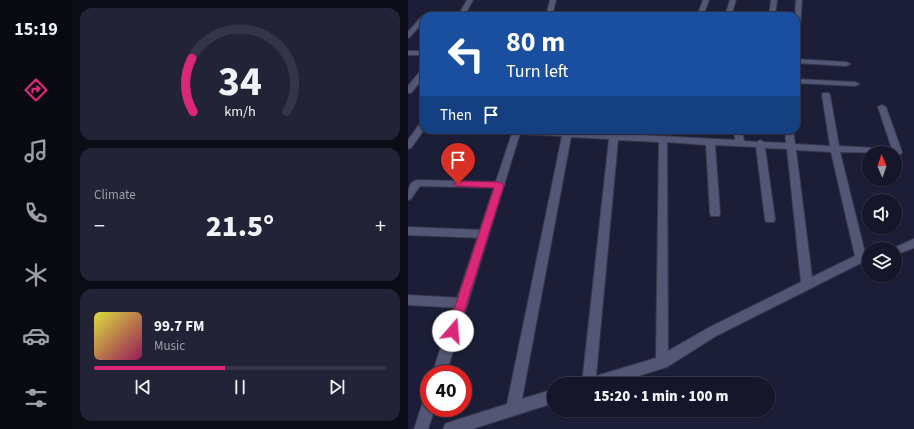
<!DOCTYPE html>
<meta charset="utf-8">
<style>
:root{--surface:#15162a;--page:#222336;--text:#f1f3f6;--muted:#9d9fa8;--line:#343547;--accent:#db2777}
body{margin:0;font-family:"Source Sans 3",sans-serif;background:var(--page);color:var(--text);height:100vh;display:flex;flex-direction:column;font-size:15px;white-space:nowrap}
*{box-sizing:border-box;margin:0}
p{font-size:13px;color:var(--muted)}
.icon{flex:none;width:22px;height:22px;fill:none;stroke:currentColor;stroke-width:2;stroke-linecap:round;stroke-linejoin:round}
.map{position:relative;flex:1;overflow:hidden}
.details{display:flex;flex-direction:column;gap:8px;padding:8px;background:#0c0c17;width:336px}
.details>*{flex:none}
.banner{position:absolute;left:12px;top:12px;width:380px;height:122px;border-radius:12px;box-shadow:0 1px 3px #0004,0 0 0 1px var(--line);background:#1a4fa0;color:#fff;overflow:hidden}
.needle{width:26px;rotate:358deg}
.tools{position:absolute;left:454px;top:146px;display:grid;gap:8px}
.tools a{display:grid;place-items:center;width:40px;height:40px;border-radius:50%;background:var(--surface);box-shadow:0 1px 3px #0004,0 0 0 1px var(--line);font-size:20px}
.speed{position:absolute;left:12px;top:365px;display:flex;gap:8px;font-size:20px;font-weight:700;text-align:center}
.speed>*{display:grid;place-content:center;width:52px;height:52px;border-radius:50%;background:var(--surface);box-shadow:0 1px 3px #0004,0 0 0 1px var(--line);line-height:1}
.speed .limit{border:6px solid #d22;background:#fff;color:#111}
.pin{position:absolute;display:grid;place-items:center;width:34px;height:34px;color:#fff;margin:-41px -17px;border-radius:50% 50% 50% 0;rotate:-45deg;box-shadow:0 0 4px #0007}
.pin .icon{rotate:45deg}
.me{position:absolute;width:44px;margin:-22px;rotate:18deg;stroke-linejoin:round;filter:drop-shadow(0 0 3px #0008)}
.turn{display:flex;align-items:center;gap:14px;height:84px;padding:0 20px;font-size:18px}
.turn .icon{width:52px;height:52px;stroke-width:2.5}
.turn b{display:block;font-size:28px;line-height:34px}
.then{display:flex;align-items:center;height:38px;padding:0 20px;background:#0003;gap:8px;font-size:15px}
.big{font-size:30px;font-weight:800;line-height:1.1}
.details .widget{flex:1;display:flex;flex-direction:column;justify-content:center;gap:6px;min-width:0;padding:0 14px;border-radius:12px;background:var(--page)}
.details .dial{align-items:center;gap:0}
.dial svg{height:104px;overflow:visible;fill:none;stroke:var(--line);stroke-width:7;stroke-linecap:round;text-anchor:middle}
.dial text{fill:var(--text);stroke:none}
.song{display:flex;align-items:center;gap:12px}
.cover{width:48px;height:48px;border-radius:6px;background:linear-gradient(135deg,hsl(60 70% 55%),hsl(330 70% 35%))}
.played{height:4px;border-radius:2px;background:linear-gradient(90deg,var(--accent) 45%,var(--line) 45%)}
.keys{display:flex;justify-content:space-around;direction:ltr}
.heat{display:flex;justify-content:space-between;align-items:center;font-size:22px;direction:ltr}
.trip{position:absolute;left:139px;top:377px;width:228px;height:40px;border-radius:20px;background:var(--surface);box-shadow:0 1px 3px #0004,0 0 0 1px var(--line);font-weight:800;line-height:40px;text-align:center}
main{display:flex;flex:1;min-height:0}
.tab-bar{display:flex;flex-direction:column;width:72px;justify-content:space-around;align-items:center;background:#080911;color:var(--muted)}
.tab-bar .icon{width:28px;height:28px}
.tab-bar .current{color:var(--accent)}
.tab-bar b{font-size:18px;color:var(--text)}
.map>svg:first-child{display:block}
.lines{fill:none;stroke-linecap:round;stroke-linejoin:round}
.service-casing{stroke:#38384f;stroke-width:2}
.minor-casing{stroke:#38384f;stroke-width:2}
.tertiary-casing{stroke:#38384f;stroke-width:2}
.service{fill:#535775;fill-rule:evenodd}
.minor{fill:#535775;fill-rule:evenodd}
.tertiary{fill:#535775;fill-rule:evenodd}
.route{fill:#db2777;stroke:#8e194d}
</style>
<main>
<nav class="tab-bar">
<b>15:19</b>
<svg class="icon current" aria-label="directions" viewBox="0 0 24 24"><path d="M12 3l9 9-9 9-9-9zM9 14v-3h6M13 9l2 2-2 2"/></svg>
<svg class="icon" aria-label="music" viewBox="0 0 24 24"><path d="M9 18V5l10-2v13"/><circle cx="6" cy="18" r="3"/><circle cx="16" cy="16" r="3"/></svg>
<svg class="icon" aria-label="phone" viewBox="0 0 24 24"><path d="M5 4h4l2 5-3 2q2 4 5 5l2-3 5 2v4C11 20 4 13 5 4z"/></svg>
<svg class="icon" aria-label="climate" viewBox="0 0 24 24"><path d="M12 3v18M4 7l16 10M4 17L20 7"/></svg>
<svg class="icon" aria-label="car" viewBox="0 0 24 24"><path d="M5 17H2v-5l4-1 3-4h7l3 4 3 1v5h-3M9 17h6M6 11h13"/><circle cx="7" cy="17" r="2"/><circle cx="17" cy="17" r="2"/></svg>
<svg class="icon" aria-label="filters" viewBox="0 0 24 24"><path d="M4 7h16M4 17h16"/><circle cx="9" cy="7" r="2"/><circle cx="15" cy="17" r="2"/></svg>
</nav>
<section class="details">
<div class="widget dial"><svg viewBox="0 0 100 80">
<path d="M14 69A42 42 0 1 1 86 69"/>
<path d="M14 69A42 42 0 0 1 13 28" stroke="#db2777"/>
<text x="50" y="56" font-size="32" font-weight="700">34</text>
<text x="50" y="72" font-size="11">km/h</text>
</svg></div>
<div class="widget"><p>Climate</p>
<div class="heat"><a>−</a><b class="big">21.5°</b><a>+</a></div>
</div>
<div class="widget">
<div class="song"><i class="cover"></i><div><b>99.7 FM</b><p>Music</p></div></div>
<div class="played"></div>
<div class="keys"><svg class="icon" aria-label="previous" viewBox="0 0 24 24"><path d="M18 5L8 12l10 7zM5 5v14"/></svg><svg class="icon" aria-label="pause" viewBox="0 0 24 24"><path d="M8 5v14M16 5v14"/></svg><svg class="icon" aria-label="next" viewBox="0 0 24 24"><path d="M6 5l10 7-10 7zM19 5v14"/></svg></div>
</div>
</section>
<div class="map">
<svg width="506" height="429" viewBox="0 0 506 429">
<rect width="100%" height="100%" fill="#1c1e38"/>
<g class="lines">
<defs>
<path id="service" d="M56 130H69L66 132 54 133 53 132Z"/>
<path id="minor" d="M59 0H65L56 16H50Z
M295 0H301L295 16H289Z
M322 0H328L323 16H317Z
M363 0H369L367 16H361Z
M388 0H394L391 42 388 44V16H387Z
M14 16H18H16V21L2 37 0 38V32Z
M0 51H16V55H0Z
M388 59 438 62 442 64 438 66 388 63Z
M13 70H16V77L3 93H0V86Z
M388 79 447 82 451 84 447 86 388 83Z
M415 93H421L422 95 431 146 484 149 470 107 474 105 478 107 494 152 493 154 487 155V153L432 152 457 253 461 252V262L453 263 308 336 259 367 205 384H174L201 139 163 137 114 399 146 389V403L64 429H35L37 424 42 422 99 404 154 136 109 134 106 133 105 130H140L327 140 326 130H334L336 141 349 142 352 140 356 142 378 143 377 130H385L387 144 422 146 414 95ZM210 140 251 142 248 358 188 376ZM259 142 298 145 302 213 303 216H311L312 213 307 145 348 147 357 219 358 222H366L367 219 357 148 379 149 393 282 300 328 260 351ZM388 150 423 152 447 256 404 277Z
M16 121V130L3 148 0 149V140L13 122Z
M9 180 92 182 97 185 92 188 12 186 3 199 0 200C0 192 0 182 9 180Z
M0 227 76 230 80 231 81 234 80 237 76 238 0 235Z
M506 239V248L487 255V249H483Z
M0 295 54 298 58 299 60 303 58 307 54 308 0 305Z"/>
<path id="tertiary" d="M142 0H148L144 16H138Z
M105 130H113L38 374H24Z
M21 397V408H27L20 429H6L16 399Z"/>
</defs>
<use href="#service" class="service-casing"/>
<use href="#minor" class="minor-casing"/>
<use href="#tertiary" class="tertiary-casing"/>
<use href="#service" class="service"/>
<use href="#minor" class="minor"/>
<use href="#tertiary" class="tertiary"/>
</g>
<path class="route" d="M50 181 92 182 96 185 50 331 49 335 45 336 41 335 39 331 86 188 47 186 46 184Z"/>
</svg>
<div class="tools">
<a><svg class="needle" viewBox="-14 -14 28 28"><path d="M0-13l5 13h-10z" fill="#e53935"/><path d="M0 13l5-13h-10z" fill="#9d9fa8"/></svg></a>
<a><svg class="icon" aria-label="sound" viewBox="0 0 24 24"><path d="M4 9h4l5-4v14l-5-4H4zM17 9q2 3 0 6"/></svg></a>
<a><svg class="icon" aria-label="layers" viewBox="0 0 24 24"><path d="M12 4l9 5-9 5-9-5zM3 14l9 5 9-5"/></svg></a>
</div>
<div class="speed"><div class="limit">40</div></div>
<div class="pin" style="left:50px;top:184px;background:#d93025"><svg class="icon" aria-label="arrive" viewBox="0 0 24 24"><path d="M6 21V4h12l-3 4 3 4H6"/></svg></div>
<svg class="me" style="left:45px;top:331px" viewBox="-20 -20 40 40"><circle r="19" fill="#fff"/><path d="M0-13L10 11 0 6-10 11z" fill="#db2777"/></svg>
<div class="trip">15:20 · 1 min · 100 m</div>
<div class="banner">
<div class="turn"><svg class="icon" aria-label="left" viewBox="0 0 24 24"><path d="M17 20v-9H6M10 6l-5 5 5 5"/></svg><div><b>80 m</b>Turn left</div></div>
<div class="then">Then<svg class="icon" aria-label="arrive" viewBox="0 0 24 24"><path d="M6 21V4h12l-3 4 3 4H6"/></svg></div>
</div>
</div>
</main>
